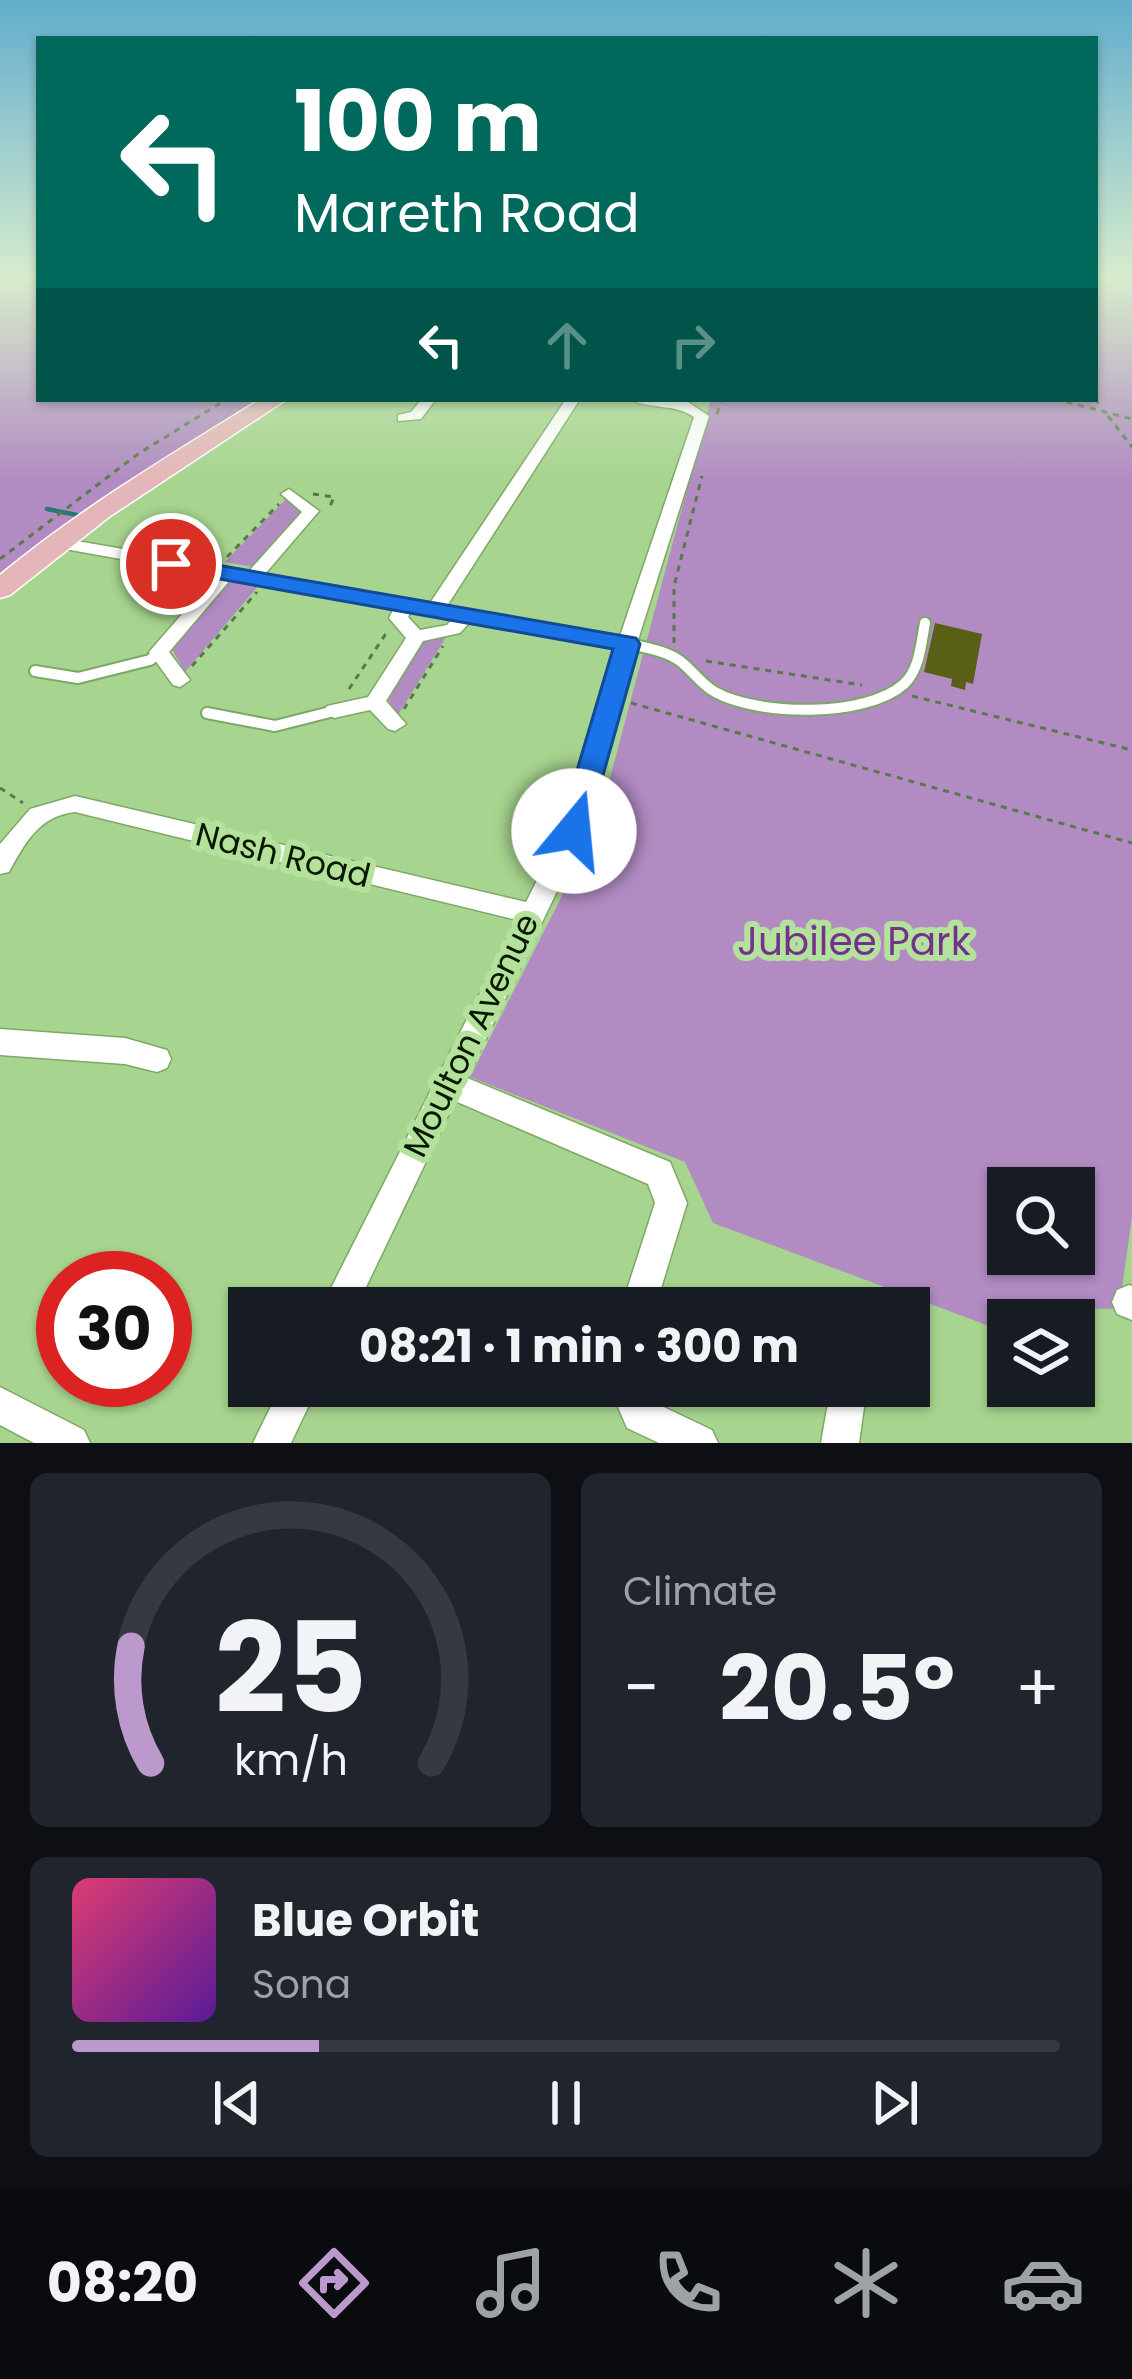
<!DOCTYPE html>
<meta charset="utf-8">
<style>
:root{--surface:#171b24;--page:#20242c;--text:#f1f3f6;--muted:#9ea1a6;--line:#363941;--accent:#bc99cd}
body{margin:0;font-family:Poppins,sans-serif;background:var(--page);color:var(--text);height:100vh;display:flex;flex-direction:column;font-size:45px;white-space:nowrap}
*{box-sizing:border-box;margin:0}
p{font-size:39px;color:var(--muted)}
.icon{flex:none;width:66px;height:66px;fill:none;stroke:currentColor;stroke-width:2;stroke-linecap:round;stroke-linejoin:round}
.map{position:relative;height:1443px;overflow:hidden}
.panel{display:flex;flex-direction:column;gap:30px;padding:30px;background:#0d0f14;flex:1}
.panel>*{flex:none}
.guide{position:absolute;left:36px;top:36px;width:1062px;height:366px;border-radius:0px;box-shadow:0 3px 9px #0004;background:#00695c;color:#fff;overflow:hidden}
.fabs{position:absolute;left:987px;top:1167px;display:grid;gap:24px}
.fabs a{display:grid;place-items:center;width:108px;height:108px;border-radius:0px;background:var(--surface);box-shadow:0 3px 9px #0004;font-size:60px}
.speed{position:absolute;left:36px;top:1251px;display:flex;gap:24px;font-size:60px;font-weight:700;text-align:center}
.speed>*{display:grid;place-content:center;width:156px;height:156px;border-radius:50%;background:var(--surface);box-shadow:0 3px 9px #0004;line-height:1}
.speed .limit{border:18px solid #d22;background:#fff;color:#111}
.pin{position:absolute;display:grid;place-items:center;width:102px;height:102px;color:#fff;margin:-51px;border:6px solid #fff;border-radius:50%;box-shadow:0 3px 12px #0007}
.me{position:absolute;width:132px;margin:-66px;rotate:17deg;stroke-linejoin:round;filter:drop-shadow(0 0 9px #0008)}
.turn{display:flex;align-items:center;gap:42px;height:252px;padding:0 60px;font-size:54px}
.turn .icon{width:156px;height:156px;stroke-width:2.5}
.turn b{display:block;font-size:84px;line-height:102px}
.lanes{display:flex;align-items:center;height:114px;padding:0 60px;background:#0003;justify-content:center;gap:60px;direction:ltr}
.lanes .off{opacity:.35}
.big{font-size:90px;font-weight:700;line-height:1.1}
.panel .widget{flex:1;display:flex;flex-direction:column;justify-content:center;gap:18px;min-width:0;padding:0 42px;border-radius:18px;background:var(--page)}
.panel .dial{align-items:center;gap:0}
.dial svg{height:312px;overflow:visible;fill:none;stroke:var(--line);stroke-width:7;stroke-linecap:round;text-anchor:middle}
.dial text{fill:var(--text);stroke:none}
.song{display:flex;align-items:center;gap:36px}
.cover{width:144px;height:144px;border-radius:18px;background:linear-gradient(135deg,hsl(340 70% 55%),hsl(270 70% 35%))}
.played{height:12px;border-radius:6px;background:linear-gradient(90deg,var(--accent) 25%,var(--line) 25%)}
.keys{display:flex;justify-content:space-around;direction:ltr}
.heat{display:flex;justify-content:space-between;align-items:center;font-size:66px;direction:ltr}
.panel .tiles{flex:1;display:grid;gap:30px;grid-template-columns:1fr 1fr}
.widget:last-child{grid-column:span 2}
.trip{position:absolute;left:228px;top:1287px;width:702px;height:120px;border-radius:0px;background:var(--surface);box-shadow:0 3px 9px #0004;font-weight:700;line-height:120px;text-align:center}
.menu{display:flex;height:192px;justify-content:space-around;align-items:center;background:#090b0e;color:var(--muted)}
.menu .icon{width:84px;height:84px}
.menu .current{color:var(--accent)}
.menu b{font-size:54px;color:var(--text)}
.map>svg:first-child{display:block}
.green{fill:#b18bc2;fill-rule:evenodd}
.lines{fill:none;stroke-linecap:round;stroke-linejoin:round}
.stream{stroke:#287972;stroke-width:4.5}
.building{fill:#596015}
.service-casing{stroke:#7da865;stroke-width:14}
.minor-casing{stroke:#7da865;stroke-width:3}
.primary-casing{stroke:#fff;stroke-width:3}
.path{stroke:#5a794b;stroke-width:3;stroke-dasharray:6 6;stroke-linecap:butt}
.service{stroke:#fff;stroke-width:10}
.minor{fill:#fff;fill-rule:evenodd}
.primary{fill:#e5b6b9;fill-rule:evenodd}
.route{fill:#1a73e8;stroke:#114b97;stroke-width:3}
.labels{text-anchor:middle;dominant-baseline:central;stroke-width:12;stroke-linejoin:round;paint-order:stroke}
.street-label{font-size:33px;fill:#081801;stroke:#b4e19b}
.near-park-label{font-size:39px;fill:#72338b;stroke:#b4e19b}
</style>
<div class="map">
<svg width="1132" height="1443" viewBox="0 0 1132 1443">
<rect width="100%" height="100%" fill="#a7d48f"/>
<path class="green" d="M0 279H39V399H265L0 580Z
M1095 279H1132V1217L1119 1309 1047 1308 1044 1320H1008V1333L713 1223 685 1162 470 1077 597 827 711 399H1095ZM1008 1188H1074V1254H1008Z
M286 499 303 511 253 567 225 562Z
M234 581 259 585 185 672 170 646 225 584Z
M448 634 398 715 385 695 421 641Z"/>
<g class="lines">
<path class="stream" d="M47 509 77 515"/>
</g>
<path class="building" d="M935 623 982 634 973 684 966 682 965 690 951 686 952 679 924 672Z"/>
<g class="lines">
<defs>
<path id="service" d="M627 643C644 648 665 650 680 661 692 670 701 684 715 692 758 716 866 718 904 684 920 669 921 643 925 623
M35 671 78 678 150 660 159 652
M207 713 275 726 334 711"/>
<path id="minor" d="M422 399H436L421 419 398 421V415L411 412Z
M566 399H580L447 606 620 636 694 417C674 403 650 410 629 399L685 400 709 416 637 643 586 831 467 1078 670 1162 687 1203 655 1308H621L655 1203 648 1184 455 1101 356 1308H321L517 920 75 812C39 816 25 843 9 872L0 874V844L30 809 75 796 526 902 562 831 616 647 471 621 460 633 423 641 386 701 406 724 395 731 388 729 370 710 334 718 324 711 327 706 368 697 406 638 389 618 394 608 231 579 169 652 190 680 180 687 173 685 149 652 215 576 54 547 45 542 54 537 249 571 302 512 281 494 289 489 319 511 265 574 430 603ZM411 611 453 618 447 625 420 630 408 617Z
M0 1029 125 1038 167 1050 171 1059 167 1068 157 1072 125 1064 0 1055Z
M1129 1285 1132 1286V1320L1117 1314 1112 1302 1117 1290Z
M281 1386H318L291 1443H253Z
M609 1386H645L653 1402 712 1430 718 1443H659L627 1428Z
M831 1386H867L859 1443H821Z
M0 1387 84 1430 90 1443H34L0 1425Z"/>
<path id="primary" d="M261 399H287L109 517 10 595 0 598V575C81 508 172 454 261 399Z"/>
</defs>
<use href="#service" class="service-casing"/>
<use href="#minor" class="minor-casing"/>
<use href="#primary" class="primary-casing"/>
<path class="path" d="M1055 399 1132 419
M1095 399 1102 408
M717 414 722 399
M1108 416 1132 447
M313 494 334 497 330 506
M227 557 279 504
M0 559 138 454 227 399
M674 643V586L702 476
M706 661 862 685
M192 666 257 592
M349 689 387 632
M912 696 1132 750
M631 703 1132 843
M404 709 443 646
M0 788 23 803"/>
<use href="#service" class="service"/>
<use href="#minor" class="minor"/>
<use href="#primary" class="primary"/>
</g>
<linearGradient id="sky" x2="0" y2="1"><stop stop-color="#61adcc"/><stop offset="0.58" stop-color="#d7eccd"/><stop offset="1" stop-color="#d7eccd" stop-opacity="0"/></linearGradient>
<rect width="1132" height="481" fill="url(#sky)"/>
<path class="route" d="M171 557 636 638 640 644 585 839H564L559 831 613 649 163 569 160 564Z"/>
<g class="labels">
<g class="street-label">
<text transform="translate(283 855) rotate(14)">Nash Road</text>
<text transform="translate(471 1035) rotate(-64)">Moulton Avenue</text>
</g>
<g class="near-park-label">
<text x="854" y="941">Jubilee Park</text>
</g>
</g>
</svg>
<div class="fabs">
<a><svg class="icon" aria-label="search" viewBox="0 0 24 24"><circle cx="10" cy="10" r="6"/><path d="M15 15l6 6"/></svg></a>
<a><svg class="icon" aria-label="layers" viewBox="0 0 24 24"><path d="M12 4l9 5-9 5-9-5zM3 14l9 5 9-5"/></svg></a>
</div>
<div class="speed"><div class="limit">30</div></div>
<div class="pin" style="left:171px;top:564px;background:#d93025"><svg class="icon" aria-label="arrive" viewBox="0 0 24 24"><path d="M6 21V4h12l-3 4 3 4H6"/></svg></div>
<svg class="me" style="left:574px;top:831px" viewBox="-20 -20 40 40"><circle r="19" fill="#fff"/><path d="M0-13L10 11 0 6-10 11z" fill="#1a73e8"/></svg>
<div class="trip">08:21 · 1 min · 300 m</div>
<div class="guide">
<div class="turn"><svg class="icon" aria-label="left" viewBox="0 0 24 24"><path d="M17 20v-9H6M10 6l-5 5 5 5"/></svg><div><b>100 m</b>Mareth Road</div></div>
<div class="lanes"><svg class="icon" aria-label="left" viewBox="0 0 24 24"><path d="M17 20v-9H6M10 6l-5 5 5 5"/></svg><svg class="icon off" aria-label="ahead" viewBox="0 0 24 24"><path d="M12 20V5M6 11l6-6 6 6"/></svg><svg class="icon off" aria-label="right" viewBox="0 0 24 24"><path d="M7 20v-9h11M14 6l5 5-5 5"/></svg></div>
</div>
</div>
<section class="panel">
<div class="tiles">
<div class="widget dial"><svg viewBox="0 0 100 80">
<path d="M14 69A42 42 0 1 1 86 69"/>
<path d="M14 69A42 42 0 0 1 9 39" stroke="#bc99cd"/>
<text x="50" y="56" font-size="32" font-weight="700">25</text>
<text x="50" y="72" font-size="11">km/h</text>
</svg></div>
<div class="widget"><p>Climate</p>
<div class="heat"><a>−</a><b class="big">20.5°</b><a>+</a></div>
</div>
<div class="widget">
<div class="song"><i class="cover"></i><div><b>Blue Orbit</b><p>Sona</p></div></div>
<div class="played"></div>
<div class="keys"><svg class="icon" aria-label="previous" viewBox="0 0 24 24"><path d="M18 5L8 12l10 7zM5 5v14"/></svg><svg class="icon" aria-label="pause" viewBox="0 0 24 24"><path d="M8 5v14M16 5v14"/></svg><svg class="icon" aria-label="next" viewBox="0 0 24 24"><path d="M6 5l10 7-10 7zM19 5v14"/></svg></div>
</div>
</div>
</section>
<nav class="menu">
<b>08:20</b>
<svg class="icon current" aria-label="directions" viewBox="0 0 24 24"><path d="M12 3l9 9-9 9-9-9zM9 14v-3h6M13 9l2 2-2 2"/></svg>
<svg class="icon" aria-label="music" viewBox="0 0 24 24"><path d="M9 18V5l10-2v13"/><circle cx="6" cy="18" r="3"/><circle cx="16" cy="16" r="3"/></svg>
<svg class="icon" aria-label="phone" viewBox="0 0 24 24"><path d="M5 4h4l2 5-3 2q2 4 5 5l2-3 5 2v4C11 20 4 13 5 4z"/></svg>
<svg class="icon" aria-label="climate" viewBox="0 0 24 24"><path d="M12 3v18M4 7l16 10M4 17L20 7"/></svg>
<svg class="icon" aria-label="car" viewBox="0 0 24 24"><path d="M5 17H2v-5l4-1 3-4h7l3 4 3 1v5h-3M9 17h6M6 11h13"/><circle cx="7" cy="17" r="2"/><circle cx="17" cy="17" r="2"/></svg>
</nav>
